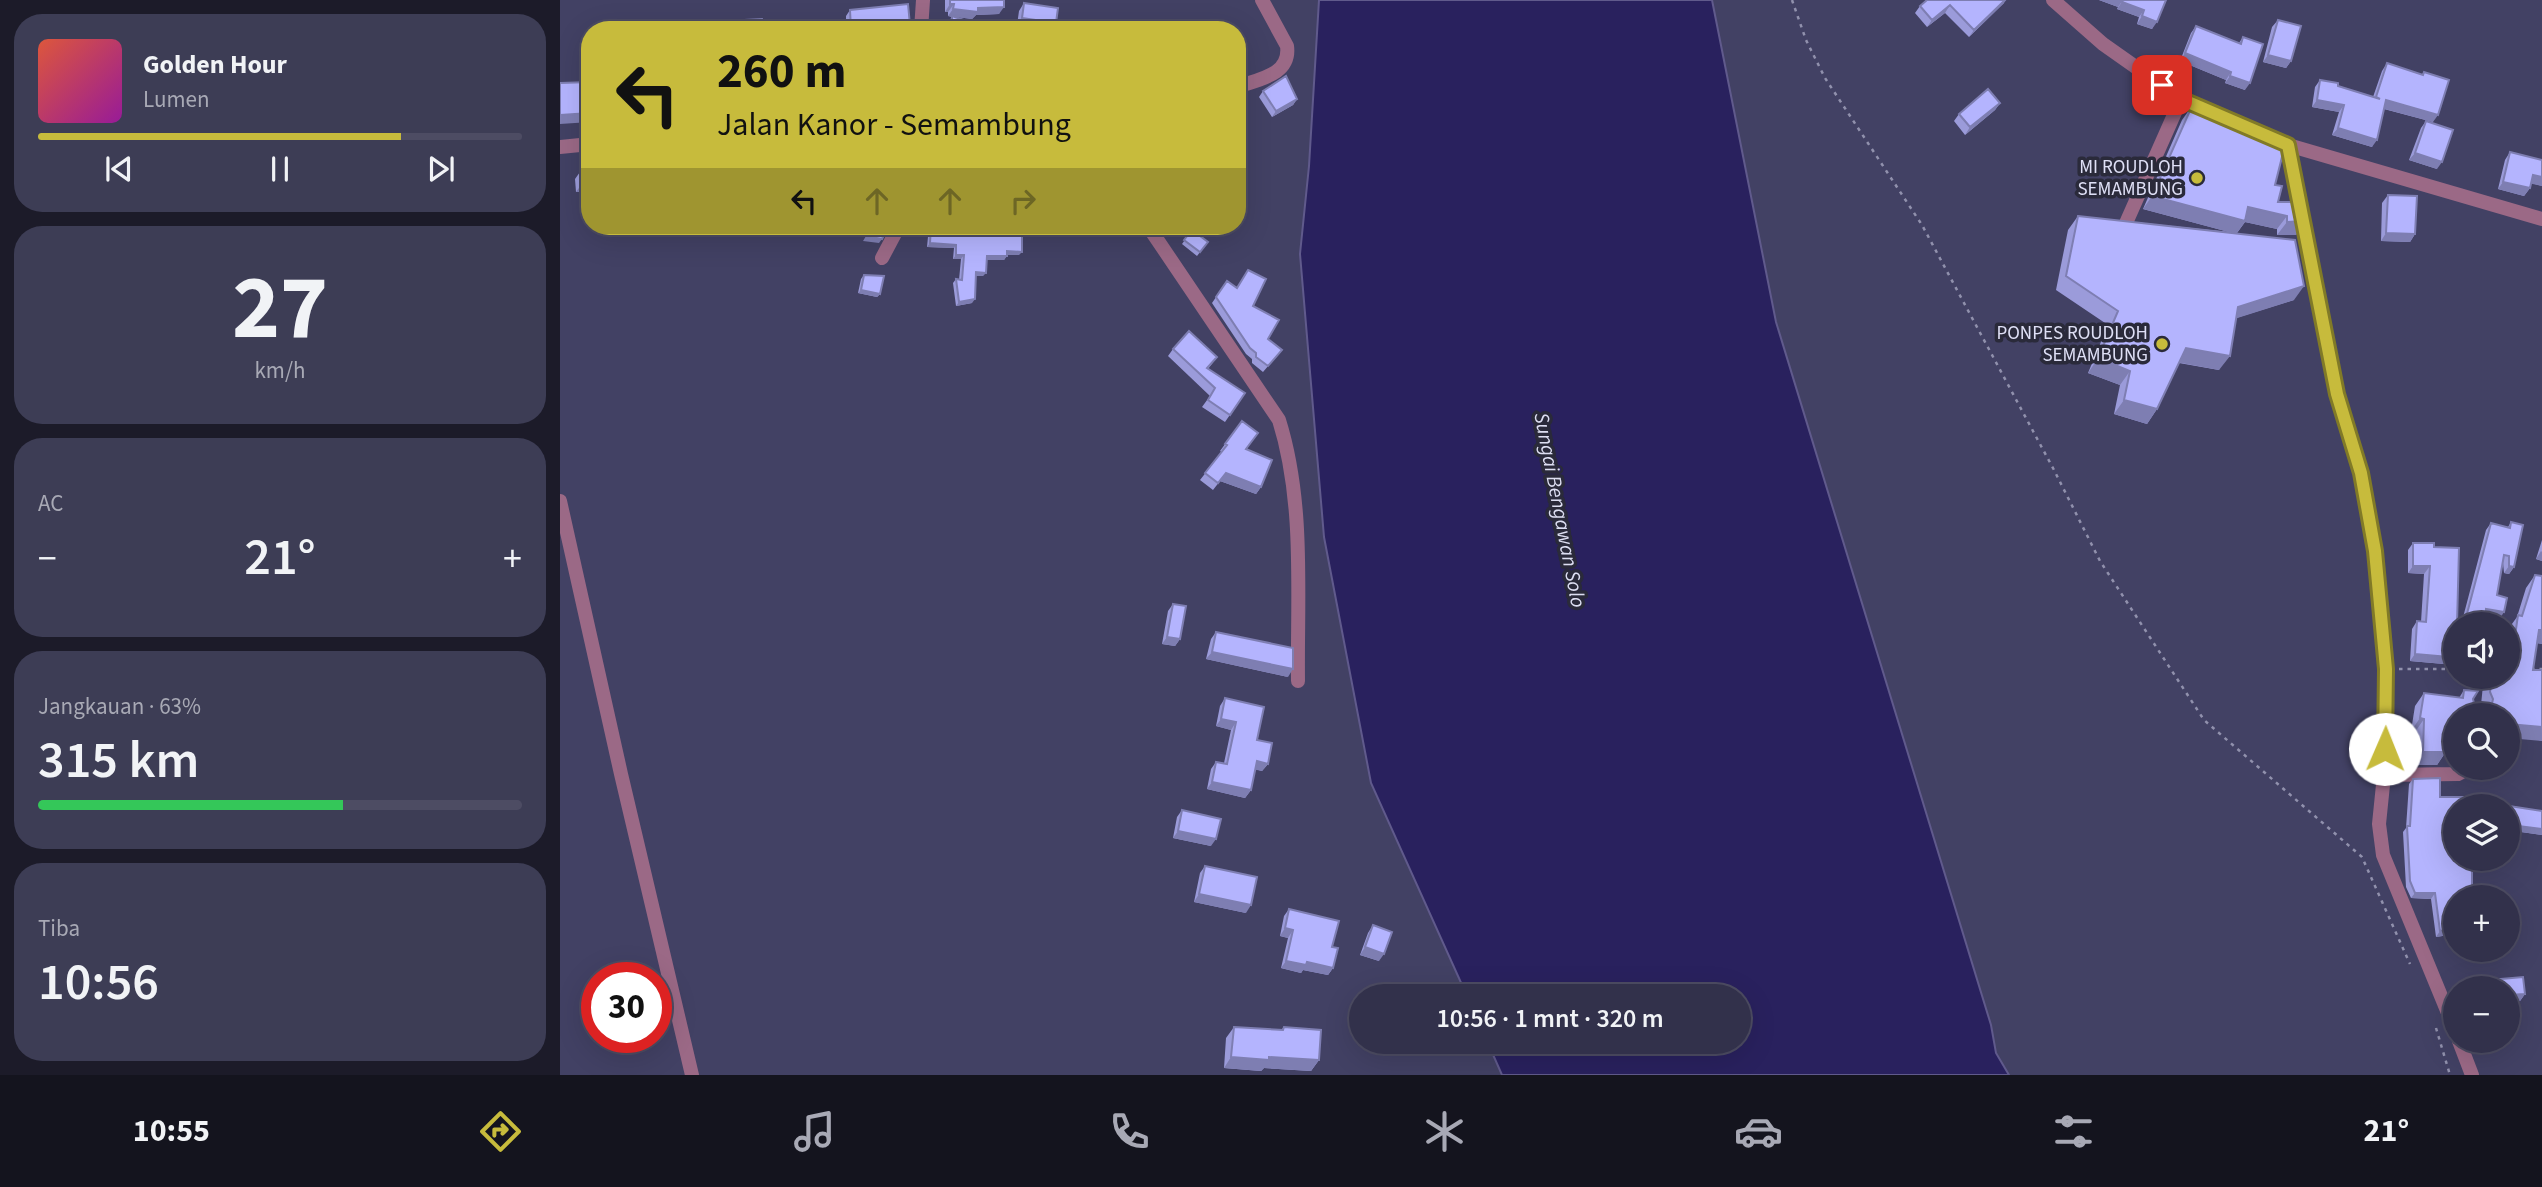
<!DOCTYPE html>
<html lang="id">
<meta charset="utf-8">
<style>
:root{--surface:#32314b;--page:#3d3d55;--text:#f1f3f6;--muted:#a8a9b5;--line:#4d4c63;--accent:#c7bb3c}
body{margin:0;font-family:"Source Sans 3",sans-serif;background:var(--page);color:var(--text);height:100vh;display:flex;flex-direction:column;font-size:26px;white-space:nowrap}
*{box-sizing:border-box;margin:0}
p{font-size:23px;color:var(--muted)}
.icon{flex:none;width:38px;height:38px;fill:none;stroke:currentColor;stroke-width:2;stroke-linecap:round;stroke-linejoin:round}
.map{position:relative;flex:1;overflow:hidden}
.panel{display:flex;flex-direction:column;gap:14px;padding:14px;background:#1c1b29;width:560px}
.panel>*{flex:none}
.hud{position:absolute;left:21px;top:21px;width:665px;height:214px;border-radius:28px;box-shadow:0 7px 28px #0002,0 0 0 2px var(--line);background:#c7bb3c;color:#111;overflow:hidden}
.fabs{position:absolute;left:1883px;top:612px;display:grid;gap:14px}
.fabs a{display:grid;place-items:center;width:77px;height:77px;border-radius:50%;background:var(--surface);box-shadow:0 7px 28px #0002,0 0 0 2px var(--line);font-size:35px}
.speed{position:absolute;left:21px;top:962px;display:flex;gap:14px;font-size:35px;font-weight:700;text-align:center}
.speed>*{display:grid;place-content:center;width:91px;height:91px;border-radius:50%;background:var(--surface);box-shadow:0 7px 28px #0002,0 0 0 2px var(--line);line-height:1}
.speed .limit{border:10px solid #d22;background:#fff;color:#111}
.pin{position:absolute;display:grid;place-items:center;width:60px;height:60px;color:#fff;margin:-30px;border-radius:14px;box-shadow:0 4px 10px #0006}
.me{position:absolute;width:77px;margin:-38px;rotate:1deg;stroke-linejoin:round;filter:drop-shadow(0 0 5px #0008)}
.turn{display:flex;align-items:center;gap:24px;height:147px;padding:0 21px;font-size:32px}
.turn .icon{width:91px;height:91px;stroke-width:2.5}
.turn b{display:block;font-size:49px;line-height:60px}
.lanes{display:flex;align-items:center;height:66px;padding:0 21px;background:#0003;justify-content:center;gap:35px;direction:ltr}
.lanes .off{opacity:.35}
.big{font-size:52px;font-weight:600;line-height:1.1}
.panel .widget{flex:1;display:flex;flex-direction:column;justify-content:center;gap:10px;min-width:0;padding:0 24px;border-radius:28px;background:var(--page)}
.panel .dial{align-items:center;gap:0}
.dial b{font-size:91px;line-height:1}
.song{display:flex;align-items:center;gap:21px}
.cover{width:84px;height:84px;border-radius:10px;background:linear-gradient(135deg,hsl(10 70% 55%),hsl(300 70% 35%))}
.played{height:7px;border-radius:4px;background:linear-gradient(90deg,var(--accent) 75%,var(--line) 75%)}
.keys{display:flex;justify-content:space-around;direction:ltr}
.heat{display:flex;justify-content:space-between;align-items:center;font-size:38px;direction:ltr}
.charge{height:10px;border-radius:5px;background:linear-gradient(90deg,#34c759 63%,var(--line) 0)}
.trip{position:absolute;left:789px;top:984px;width:402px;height:70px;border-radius:35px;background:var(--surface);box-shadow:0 7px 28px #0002,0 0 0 2px var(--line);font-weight:600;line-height:70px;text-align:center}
.tabs{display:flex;height:112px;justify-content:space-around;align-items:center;background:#14141e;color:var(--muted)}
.tabs .icon{width:49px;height:49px}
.tabs .current{color:var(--accent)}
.tabs b{font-size:32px;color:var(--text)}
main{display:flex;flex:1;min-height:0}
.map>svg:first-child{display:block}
.water{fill:#29215e;stroke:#605a8c;stroke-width:2}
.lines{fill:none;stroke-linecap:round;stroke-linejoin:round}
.path{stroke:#9191ad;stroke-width:2.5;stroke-dasharray:3.5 5;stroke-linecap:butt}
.minor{stroke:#9b6986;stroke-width:14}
.tertiary{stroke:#9b6986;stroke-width:14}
.wall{fill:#9b9bda}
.shaded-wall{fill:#7e7eb2}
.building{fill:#b4b4fe;stroke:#7e7eb2;stroke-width:2}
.route-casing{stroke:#817a27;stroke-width:18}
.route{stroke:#c7bb3c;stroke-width:12}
.poi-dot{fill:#c7bb3c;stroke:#2a2a3a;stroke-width:2.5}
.labels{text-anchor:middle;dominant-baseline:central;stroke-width:7;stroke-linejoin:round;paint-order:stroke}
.poi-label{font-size:19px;fill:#dfe0f6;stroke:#2a2a3a;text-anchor:end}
.water-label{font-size:21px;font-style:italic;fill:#dddef2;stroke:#2a2a3a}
</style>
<main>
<section class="panel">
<div class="widget">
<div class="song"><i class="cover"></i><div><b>Golden Hour</b><p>Lumen</p></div></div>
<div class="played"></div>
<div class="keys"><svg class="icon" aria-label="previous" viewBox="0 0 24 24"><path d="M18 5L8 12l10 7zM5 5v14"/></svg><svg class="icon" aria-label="pause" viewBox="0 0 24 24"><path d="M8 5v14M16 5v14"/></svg><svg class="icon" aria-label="next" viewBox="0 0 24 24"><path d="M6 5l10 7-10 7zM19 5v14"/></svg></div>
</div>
<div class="widget dial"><b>27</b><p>km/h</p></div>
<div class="widget"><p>AC</p>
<div class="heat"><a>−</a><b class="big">21°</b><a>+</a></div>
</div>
<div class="widget"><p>Jangkauan · 63%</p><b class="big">315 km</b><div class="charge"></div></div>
<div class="widget"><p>Tiba</p><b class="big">10:56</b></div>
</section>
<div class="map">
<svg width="1982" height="1075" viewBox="0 0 1982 1075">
<rect width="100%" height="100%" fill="#424164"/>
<path class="water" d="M759 0H1152L1216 322 1431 1025 1436 1053 1449 1075H942L927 1041H1180V996H907L811 783 764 537 740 254 749 166Z"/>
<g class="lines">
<path class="path" d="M1232 0 1246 40 1265 78 1362 225 1494 470 1540 561 1644 720 1802 857 1850 964
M1839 669H1895
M1971 669H1982
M1876 1028 1890 1075"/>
<path class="minor" d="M361 30 363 0
M677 87C699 79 731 75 727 46L702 0
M1728 145 1777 394 1801 473 1815 551 1826 669 1824 775 1819 824 1823 855 1895 1030
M0 147 30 144
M1566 223 1621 99
M588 226 719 420C745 503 737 595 738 681
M322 258 339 226
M0 501 61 774 132 1075
M1824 775 1898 774 1909 768
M1899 1041 1912 1075"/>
<path class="tertiary" d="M1493 0 1543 44 1621 99 1728 145 1982 219"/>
</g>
<path class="wall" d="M385 0H444L439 14 416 15 412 19 397 17 429 30H388V22L392 17 388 16V12H385Z
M1539 0H1606L1592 29 1577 24 1579 17 1557 9 1558 7Z
M464 3 496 23 491 30 457 25 459 11Z
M1444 3 1409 37 1385 13 1367 27 1355 13 1360 6Z
M290 10 347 30H286V16Z
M1718 20 1731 61 1726 68 1703 62 1712 27Z
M1636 26 1679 43 1683 37 1685 90 1665 83 1666 80 1620 61 1631 33Z
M1827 63 1863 75 1864 72 1873 122 1824 109 1812 147 1772 135 1779 112 1752 107 1755 87 1760 80 1813 97 1822 71Z
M703 91 737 99 733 105 712 117 699 97Z
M1440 103 1435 110 1405 135 1394 121 1399 114Z
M1632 106 1701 139 1715 185 1718 202 1745 221 1736 235H1717V229L1685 222 1677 233 1734 300 1676 318 1659 370 1619 363 1597 409 1587 424 1554 414 1560 385 1528 373 1548 325 1496 290 1508 230 1518 216 1669 232 1583 209 1622 120Z
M1866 121 1877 169 1849 160 1861 128Z
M1950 152 1982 160V186L1971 183 1970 188 1964 196 1938 189 1945 160Z
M30 171V191L16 192 15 179 20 172Z
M1828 195 1855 234 1850 242 1821 241 1822 203Z
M369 226H421V232L459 255H447L444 260H427L423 276H416L412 303 396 306 393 283 396 279 399 280 401 259H393L394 248 367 247Z
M632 230 648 242 637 256 622 244Z
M688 270 693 306 708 339 722 350 703 372 692 363V359L686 354 652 303 667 281 677 288Z
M304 275 320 294 317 297 298 293 301 279Z
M613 349 657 357 648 369 685 393 665 422 642 407 650 396 608 356Z
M682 421 686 449 701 487 696 494 660 481 653 490 640 480 662 452 660 451Z
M1951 522 1954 567 1949 574 1944 573 1943 563 1937 595 1939 620 1925 617V625H1901L1926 530 1931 523 1948 527Z
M1982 540V561L1976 559Z
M1853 543H1874L1887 661 1884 664 1850 661 1852 629 1857 621 1861 622 1864 574 1848 573V550Z
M1975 575 1982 576V644L1977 643 1973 670 1982 741 1895 716V754L1885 753 1877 765H1854L1855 732 1851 731 1855 706 1864 693 1899 698 1904 690 1913 699 1915 708 1924 713 1921 705 1923 685 1929 677H1948V636L1949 628 1957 617 1966 588Z
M613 604 620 639 615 646 602 644 608 611Z
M656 632 728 677 646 659 651 639Z
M665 698 697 740 708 764 702 771 695 769 691 790 685 798 647 789 651 769 656 762 664 763 671 730 656 726 660 706Z
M1853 779 1880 797 1916 800 1982 811V835L1954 831 1955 829 1895 807V934L1876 937 1871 899 1851 898 1846 887 1843 832 1846 828 1849 784Z
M622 810 651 846 613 838 617 817Z
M645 866 686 913 634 902 640 873Z
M729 909 772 947 773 968 768 975 743 970 741 973 721 968 728 938 720 936 724 916Z
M813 925 819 961 800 955 808 933Z
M1963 977 1965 994 1960 1001 1948 1002V989H1913L1918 981Z
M674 1027 721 1030 724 1027 759 1060 751 1071 704 1068 701 1071 664 1068 666 1038Z"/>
<path class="shaded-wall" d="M1445 0H1446L1444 3 1409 37 1414 30Z
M1539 0H1563L1558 7Z
M1562 2 1584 10 1579 17 1557 9Z
M390 4H394L388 12H385Z
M1390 5 1385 13 1367 27 1372 20Z
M444 7 439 14 416 15 412 19 388 16 393 9Z
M1582 16 1597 22 1592 29 1577 24Z
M462 18 496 23 491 30 457 25Z
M350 25 347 30H296Z
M1625 53 1671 72 1666 80 1620 61Z
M1708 55 1731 61 1726 68 1703 62Z
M1670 76 1690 83 1685 90 1665 83Z
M737 99 733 105 712 117 716 111Z
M1757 100 1784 105 1779 112 1752 107Z
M1826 100 1878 115 1873 122 1821 108Z
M1440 103 1435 110 1405 135 1410 127Z
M30 113V122L0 124V115Z
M1778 128 1817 140 1812 147 1772 135Z
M1855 153 1882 162 1877 169 1849 160Z
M1973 175 1982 177V186L1968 183Z
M1943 182 1970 188 1964 196 1938 189Z
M30 184V191L16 192 21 185Z
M1592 196 1688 207 1727 216 1717 229 1685 222 1676 234 1583 209Z
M1745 221 1736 235H1717L1727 222Z
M276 226H280L306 232 303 237 274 229Z
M1826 233 1855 234 1850 242 1821 241Z
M306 236 322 239 319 243 303 241Z
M370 243 396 245 394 248 367 247Z
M447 251 462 252 459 255H444Z
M396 255H404L401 259H393Z
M427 256H447L444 260H425Z
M416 272 426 273 423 276H414Z
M1744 286 1734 300 1668 321 1678 307Z
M301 290 320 294 317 297 298 293Z
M415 299 412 303 396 306 399 302Z
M1626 348 1670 356 1659 370 1616 362Z
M1538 358 1570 371 1560 385 1528 373Z
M1564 400 1597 409 1587 424 1554 414Z
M666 473 701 487 696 494 660 481 653 490Z
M1981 551 1982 552V561L1976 559Z
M1853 566H1870L1864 574 1848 573Z
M1949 566 1954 567 1949 574 1944 573Z
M1926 609 1944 612 1939 620 1921 616Z
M1979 630H1982V644L1970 642Z
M607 637 620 639 615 646 602 644Z
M652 652 733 669 728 677 646 659Z
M1890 653 1895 654V662L1887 661 1884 664 1850 661 1855 654Z
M1860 718 1864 719 1855 732 1851 731Z
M661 719 676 722 671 730 656 726Z
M1948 724 1982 727V741L1948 738Z
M1889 739 1895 740V754L1885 753 1877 765H1854L1863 752Z
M697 761 708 764 702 771 692 769Z
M652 782 691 790 685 798 647 789Z
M1948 823 1959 824 1955 829H1948Z
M1958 826 1982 829V835L1954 831Z
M618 831 656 839 651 846 613 838Z
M1855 893H1875L1871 899 1851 898Z
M639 894 691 905 686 913 634 902Z
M725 928 733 930 728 938 720 936Z
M1895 929V934L1876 937 1880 931Z
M805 947 824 954 819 961 800 955Z
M726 961 747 962 773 968 768 975 743 970 741 973 721 968Z
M1965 994 1960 1001 1948 1002V995Z
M671 1057H709L759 1060 751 1071 704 1068 701 1071 664 1068Z"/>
<path class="building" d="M390 0H444V7L418 8V12L393 9 394 4H390Z
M1367 0H1445L1414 30 1390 5 1372 20 1360 6Z
M1563 0H1606L1597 22 1582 16 1584 10 1562 2Z
M464 3 498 8 496 23 462 18Z
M348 4 350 25 291 30 290 10Z
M392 16 430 29 429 30H392Z
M202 19 205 30H146L185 24V20Z
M1718 20 1741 26 1731 61 1708 55Z
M1636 26 1681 44 1683 37 1703 44 1690 83 1670 76 1671 72 1625 53Z
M1827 63 1863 75 1864 72 1889 80 1878 115 1826 100 1817 140 1778 128 1784 105 1757 100 1760 80 1778 83V86L1820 99 1816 97Z
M726 76 737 99 716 111 703 91Z
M30 82V113L0 115V83Z
M1428 89 1440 103 1410 127 1399 114Z
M1632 106 1702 135 1701 139 1725 145 1715 185 1722 186 1718 202H1741L1745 221 1727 222V216L1688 207 1685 221 1592 196Z
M1866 121 1893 130 1882 162 1855 153Z
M1950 152 1982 160V177L1973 175 1970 188 1943 182Z
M30 171V184L21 185 20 172Z
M1828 195 1857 196 1855 234 1826 233Z
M1518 216 1735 240 1744 286 1678 307 1670 356 1626 348 1597 409 1564 400 1570 371 1538 358 1558 311 1506 276Z
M280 226H328L322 239 306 236V232Z
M371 226H421V232H462V252L447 251V256H427L426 273 416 272 415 299 399 302 396 279 402 280 404 255H396V245L370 243Z
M632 230 648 242 640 252 624 240Z
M688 270 706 279 693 306 719 320 708 339 722 350 708 366 696 357V353L690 348 656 297 667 281 677 288Z
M304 275 324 276 320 294 301 290Z
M629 331 657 357 647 368 685 393 670 415 648 400 655 388 613 349Z
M682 421 698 433 686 449 712 460 701 487 666 473 658 483 645 473 667 445 665 444Z
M1951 522 1963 525 1954 567 1949 566V556L1944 555 1937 595 1947 598 1944 612 1926 609 1925 625H1904L1931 523 1950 528Z
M1853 543H1874V547L1899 548 1897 625H1895V654L1890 653 1889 657 1855 654 1857 621 1866 622 1870 566H1853Z
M1975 575 1982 576V630H1979L1973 670H1982V727L1948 724V716H1895V740L1889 739V747H1886V752H1863L1864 719 1860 718 1864 693 1903 698 1904 690 1918 691 1913 699 1915 708 1924 713 1931 708 1933 699 1930 692 1932 677H1948V671H1950L1958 615 1962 616Z
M613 604 626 606 620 639 607 637Z
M656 632 733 648V669L652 652Z
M665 698 704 707 697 740 712 743 708 764 697 761 691 790 652 782 656 762 667 764 676 722 661 719Z
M1880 778V797H1916V800H1936V804L1982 811V829L1958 826 1959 824 1948 823V807H1895V859H1912V888H1907L1909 898H1895V929L1880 931 1875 893H1855L1850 881 1847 826H1850L1853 779Z
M622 810 661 819 656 839 618 831Z
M645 866 697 877 691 905 639 894Z
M729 909 779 921 772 947 778 948 773 968 747 962 746 965 726 961 733 930 725 928Z
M813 925 832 932 824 954 805 947Z
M1963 977 1965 994 1948 995V989H1919L1918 981Z
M674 1027 723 1030 724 1027 761 1030 759 1060 709 1057V1060L671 1057Z"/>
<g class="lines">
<defs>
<path id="route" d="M1602 85 1621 99 1728 145 1777 394 1801 473 1815 551 1826 669 1825 749"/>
</defs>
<use href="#route" class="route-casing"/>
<use href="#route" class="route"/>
</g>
<g class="poi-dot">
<circle cx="1637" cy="178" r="7"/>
<circle cx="1602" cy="344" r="7"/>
</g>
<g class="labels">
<g class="poi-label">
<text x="1623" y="167">MI ROUDLOH<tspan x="1623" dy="22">SEMAMBUNG</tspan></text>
<text x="1588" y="333">PONPES ROUDLOH<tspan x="1588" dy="22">SEMAMBUNG</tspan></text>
</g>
<g class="water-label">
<text transform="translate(1000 510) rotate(79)">Sungai Bengawan Solo</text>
</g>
</g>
</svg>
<div class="fabs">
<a><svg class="icon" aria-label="sound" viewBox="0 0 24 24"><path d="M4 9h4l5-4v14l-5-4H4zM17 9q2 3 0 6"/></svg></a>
<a><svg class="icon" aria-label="search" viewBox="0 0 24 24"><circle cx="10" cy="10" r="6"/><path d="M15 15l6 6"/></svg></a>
<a><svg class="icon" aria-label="layers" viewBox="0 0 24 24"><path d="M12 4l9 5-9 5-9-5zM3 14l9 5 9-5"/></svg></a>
<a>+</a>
<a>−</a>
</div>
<div class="speed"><div class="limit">30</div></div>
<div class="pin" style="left:1602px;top:85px;background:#d93025"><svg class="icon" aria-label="arrive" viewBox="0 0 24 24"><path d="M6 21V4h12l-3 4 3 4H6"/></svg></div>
<svg class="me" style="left:1825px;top:749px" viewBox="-20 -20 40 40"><circle r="19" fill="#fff"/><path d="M0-13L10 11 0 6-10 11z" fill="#c7bb3c"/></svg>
<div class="trip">10:56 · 1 mnt · 320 m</div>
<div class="hud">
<div class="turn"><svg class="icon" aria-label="left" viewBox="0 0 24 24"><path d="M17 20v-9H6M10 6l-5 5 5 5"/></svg><div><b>260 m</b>Jalan Kanor - Semambung</div></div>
<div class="lanes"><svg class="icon" aria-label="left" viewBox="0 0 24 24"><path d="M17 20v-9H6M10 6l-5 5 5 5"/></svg><svg class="icon off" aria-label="ahead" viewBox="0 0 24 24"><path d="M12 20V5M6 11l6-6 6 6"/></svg><svg class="icon off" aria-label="ahead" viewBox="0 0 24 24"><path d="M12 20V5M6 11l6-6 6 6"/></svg><svg class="icon off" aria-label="right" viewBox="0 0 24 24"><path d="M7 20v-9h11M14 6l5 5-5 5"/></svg></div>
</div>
</div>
</main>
<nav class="tabs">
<b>10:55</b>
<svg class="icon current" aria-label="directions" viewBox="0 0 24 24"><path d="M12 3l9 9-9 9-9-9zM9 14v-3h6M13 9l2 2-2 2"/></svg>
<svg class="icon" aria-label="music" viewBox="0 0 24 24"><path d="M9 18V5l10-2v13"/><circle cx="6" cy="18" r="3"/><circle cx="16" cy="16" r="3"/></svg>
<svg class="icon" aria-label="phone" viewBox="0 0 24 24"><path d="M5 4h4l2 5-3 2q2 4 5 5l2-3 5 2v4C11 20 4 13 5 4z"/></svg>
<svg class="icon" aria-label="climate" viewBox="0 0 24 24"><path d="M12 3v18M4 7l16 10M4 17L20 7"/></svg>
<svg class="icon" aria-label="car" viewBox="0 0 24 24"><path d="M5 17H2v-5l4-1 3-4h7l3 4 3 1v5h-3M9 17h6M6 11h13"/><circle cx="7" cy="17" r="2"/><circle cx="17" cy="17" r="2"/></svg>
<svg class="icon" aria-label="filters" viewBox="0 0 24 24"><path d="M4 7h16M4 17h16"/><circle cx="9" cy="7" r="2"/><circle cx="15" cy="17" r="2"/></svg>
<b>21°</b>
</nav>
